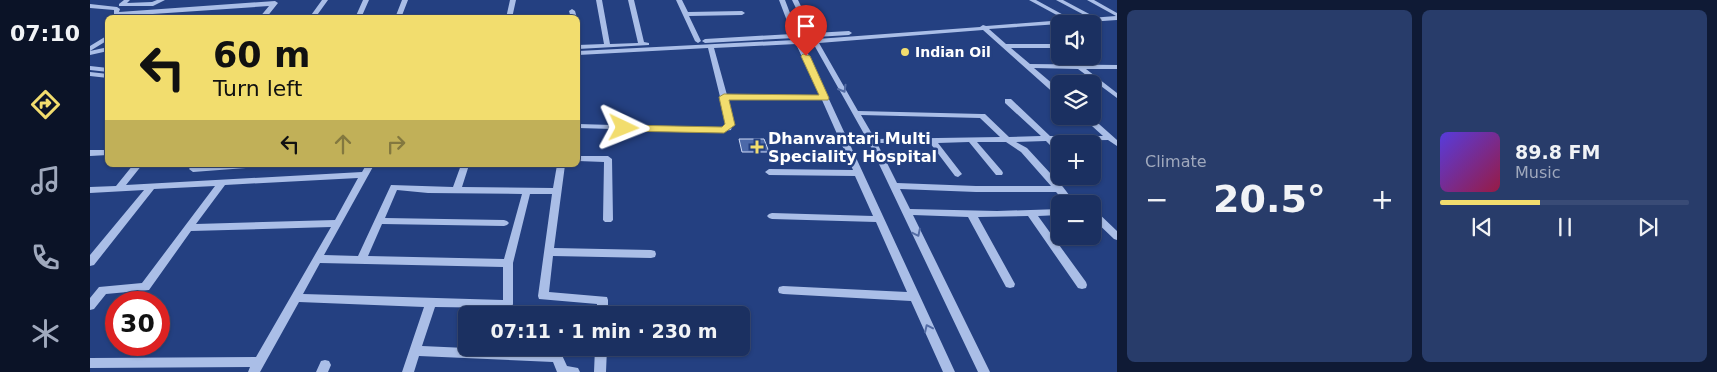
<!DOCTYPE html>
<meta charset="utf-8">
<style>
:root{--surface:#1b3061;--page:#283c6a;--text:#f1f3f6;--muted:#a0a9bd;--line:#394b76;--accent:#f2dd6e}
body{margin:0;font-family:"DejaVu Sans",sans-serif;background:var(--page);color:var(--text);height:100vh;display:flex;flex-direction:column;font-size:19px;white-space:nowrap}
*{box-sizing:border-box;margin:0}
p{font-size:16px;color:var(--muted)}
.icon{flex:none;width:28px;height:28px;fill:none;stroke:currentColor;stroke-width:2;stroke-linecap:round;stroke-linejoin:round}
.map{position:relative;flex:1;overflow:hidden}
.details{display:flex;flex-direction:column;gap:10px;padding:10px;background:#0f1a35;width:600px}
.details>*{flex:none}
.banner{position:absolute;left:15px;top:15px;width:475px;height:152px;border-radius:8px;box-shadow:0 1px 4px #0004,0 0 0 1px var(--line);background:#f2dd6e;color:#111;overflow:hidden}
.fabs{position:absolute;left:961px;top:15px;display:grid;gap:10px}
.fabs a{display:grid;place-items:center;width:50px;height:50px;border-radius:8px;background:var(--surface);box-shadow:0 1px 4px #0004,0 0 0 1px var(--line);font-size:25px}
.speed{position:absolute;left:15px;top:291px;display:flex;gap:10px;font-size:25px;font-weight:700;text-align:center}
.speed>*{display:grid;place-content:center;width:65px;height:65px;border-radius:50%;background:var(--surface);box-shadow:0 1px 4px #0004,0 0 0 1px var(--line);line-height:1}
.speed .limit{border:8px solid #d22;background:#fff;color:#111}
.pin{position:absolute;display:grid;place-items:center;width:42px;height:42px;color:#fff;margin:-51px -21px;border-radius:50% 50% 50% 0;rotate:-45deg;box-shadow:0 0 5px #0007}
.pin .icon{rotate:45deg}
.me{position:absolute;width:55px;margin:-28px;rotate:92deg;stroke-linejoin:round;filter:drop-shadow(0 0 4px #0008)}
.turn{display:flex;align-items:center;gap:18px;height:105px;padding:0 25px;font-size:22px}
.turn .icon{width:65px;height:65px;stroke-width:2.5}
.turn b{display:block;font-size:35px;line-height:42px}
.lanes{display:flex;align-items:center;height:48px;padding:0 25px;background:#0003;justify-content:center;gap:25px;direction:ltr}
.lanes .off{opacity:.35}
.big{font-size:38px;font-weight:800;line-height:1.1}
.details .tile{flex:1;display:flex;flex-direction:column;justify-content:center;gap:8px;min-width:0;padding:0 18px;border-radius:8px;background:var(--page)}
.song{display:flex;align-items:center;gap:15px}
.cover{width:60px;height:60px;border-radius:8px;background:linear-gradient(135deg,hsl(250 70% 55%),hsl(340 70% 35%))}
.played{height:5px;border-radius:2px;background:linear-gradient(90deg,var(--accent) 40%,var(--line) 40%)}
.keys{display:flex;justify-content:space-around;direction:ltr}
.heat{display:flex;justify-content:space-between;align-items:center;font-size:28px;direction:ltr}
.details .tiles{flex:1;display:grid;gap:10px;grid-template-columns:repeat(2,1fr)}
.trip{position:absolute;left:368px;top:306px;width:292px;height:50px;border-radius:8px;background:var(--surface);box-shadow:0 1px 4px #0004,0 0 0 1px var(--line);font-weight:800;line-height:50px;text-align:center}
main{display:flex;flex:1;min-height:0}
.menu{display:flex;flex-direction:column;width:90px;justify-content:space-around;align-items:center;background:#0b1327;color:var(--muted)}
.menu .icon{width:35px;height:35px}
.menu .current{color:var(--accent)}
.menu b{font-size:22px;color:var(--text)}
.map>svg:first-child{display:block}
.building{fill:#4c69a9;stroke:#cedaf5}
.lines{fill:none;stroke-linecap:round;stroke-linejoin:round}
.minor{fill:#aabee7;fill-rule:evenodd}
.oneway{stroke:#536ca5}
.route{fill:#f2dd6e;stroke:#9d9048}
.poi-dot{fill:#f2dd6e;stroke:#244081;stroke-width:2}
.labels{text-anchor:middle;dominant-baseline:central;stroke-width:5;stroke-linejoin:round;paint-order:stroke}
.far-poi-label{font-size:14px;font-weight:bold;fill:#fff;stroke:#244081;text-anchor:start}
.poi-label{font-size:16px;font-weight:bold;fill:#fff;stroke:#244081;text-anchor:start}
</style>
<main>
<nav class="menu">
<b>07:10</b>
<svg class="icon current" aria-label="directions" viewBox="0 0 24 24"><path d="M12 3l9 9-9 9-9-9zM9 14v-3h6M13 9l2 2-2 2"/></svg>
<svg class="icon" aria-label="music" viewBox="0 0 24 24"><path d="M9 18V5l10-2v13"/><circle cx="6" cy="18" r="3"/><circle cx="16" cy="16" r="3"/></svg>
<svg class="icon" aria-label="phone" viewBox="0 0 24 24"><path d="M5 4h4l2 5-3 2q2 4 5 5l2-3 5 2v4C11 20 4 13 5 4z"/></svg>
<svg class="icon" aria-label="climate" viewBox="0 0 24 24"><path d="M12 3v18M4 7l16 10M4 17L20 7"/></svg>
</nav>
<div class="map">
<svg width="1027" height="372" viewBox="0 0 1027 372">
<rect width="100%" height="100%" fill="#244081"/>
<path class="building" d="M649 139H674L679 152H652Z"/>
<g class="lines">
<path class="minor" d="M34 0H40L37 3 62 2 67 0H75L63 6H29V4Z
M232 0H238L225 18H219Z
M273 0H279L271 18H265Z
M312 0H318L311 18H305Z
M420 0H426L422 18H416Z
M506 0H512L520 44 548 43 538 0H544L554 42 559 43V45L488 49V45L514 44Z
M586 0H592L598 12 652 11 655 13 652 15 599 16 611 41 608 43 605 41Z
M689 0H695L708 34 718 33 702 0H708L724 33 759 31 762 33 759 35 726 37 727 39 890 27 893 25 896 26 1026 16 997 0H1004L1027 13V20L899 29 916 44H970V48H921L940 64 1027 65V69H996L1027 93V98L988 69 944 68 970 90V96H967L893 30 729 43 768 111 892 114H895L919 137 951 136 915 103V99H921L960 136H1013L991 116H1000L1027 140V146L1018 140 965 141 970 146V152H967L956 141 926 142 937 148 973 187 986 204H977L966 192H886L810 189 820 209 907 211 970 209V215L948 216 996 282 997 285 996 288 992 289 988 288 938 216 888 217 925 284 924 287 920 288 916 287 878 217 823 215 900 372H888L778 141 723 43H713L865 372H853L821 301 693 294 689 293 688 290 689 287 693 286 817 292 786 222 682 219 679 218 677 216 679 214 682 213 783 216 765 176 679 175 675 172 679 169 763 170 732 100 638 99C641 110 645 119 641 130L626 132 488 128V124L626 128 635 126 636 121 618 48 488 55V51L705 40 704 38 615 43 612 41 615 39 702 34ZM720 37 721 39 711 40 710 38ZM706 44 730 96 637 95 624 48ZM771 115 890 118 910 137 785 139ZM879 142 906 175H912L913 173 912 171 887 142H916L931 152 961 186H886L807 183 787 143H840L865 176 868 177 872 174 848 143Z
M939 0H946L979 18 974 19Z
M966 0H973L1003 16 998 17Z
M185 1 188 3 176 18H169L179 6 48 15 45 18H38L41 15H24V10L0 8V4L27 7 30 9 29 12Z
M482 9 485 11 487 18H481L479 11Z
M18 35V40L0 51V46Z
M18 47V51L0 55V51Z
M0 66 18 68V72L0 70Z
M0 72 18 74V78L0 76Z
M0 150H18V155L0 156Z
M518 156 522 159 523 220 521 222H515L513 220 514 162 488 161V156Z
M43 165H52L36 185 272 172 276 165H284L234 255 268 256 301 185 363 187 371 165H379L372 187 463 188 467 165H475L464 248 561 250 565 251 566 254 565 257 561 258 463 256 459 292 517 297 518 300V315H506L507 304 449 299 448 296 462 194H440L423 263V304L422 307 418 308 345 307 332 346 467 352 471 353 477 366 488 368 490 372H467L463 362 329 356 324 372H312L334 307 209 302 170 372H158L160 367 0 368V358L166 357 241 227 101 231 59 290 16 294 4 309 0 310V298L9 287 52 283 125 186 64 189 4 265 0 266V255L54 190 0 193V187L26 186ZM268 178 245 220 106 224 135 185ZM307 190 338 193 432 194 414 259 278 256 292 224 414 226 417 225 419 223 417 221 414 220 295 218ZM230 263 413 267V300L213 294Z
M102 165 110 166 160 165 156 168 103 172 99 169Z
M993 176H1002L1005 180 1004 182H998Z
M1002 209 1005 210 1027 231V240L1024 239 1002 218Z
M505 348H517L516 372H504Z
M235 360 239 361 241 365 238 372H226L231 361Z"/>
</g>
<defs><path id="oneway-chevron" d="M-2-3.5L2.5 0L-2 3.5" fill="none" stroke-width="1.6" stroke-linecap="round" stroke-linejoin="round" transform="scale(1.25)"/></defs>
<g class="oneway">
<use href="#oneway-chevron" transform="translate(753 89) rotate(60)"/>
<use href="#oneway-chevron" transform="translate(827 233) rotate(64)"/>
<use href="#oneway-chevron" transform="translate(838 328) rotate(-115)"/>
</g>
<path class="route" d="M713 54 720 56 739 98 738 100H639L645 125 634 133 534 131 529 128 534 125 632 127 635 124 629 97 634 94 729 95 711 56Z"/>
<g class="poi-dot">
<circle cx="815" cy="52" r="5"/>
<path d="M664.5 139.5h5v5h5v5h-5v5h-5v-5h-5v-5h5z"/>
</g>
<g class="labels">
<g class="far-poi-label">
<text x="825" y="52">Indian Oil</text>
</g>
<g class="poi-label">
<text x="678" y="138">Dhanvantari Multi<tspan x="678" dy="18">Speciality Hospital</tspan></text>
</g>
</g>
</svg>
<div class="fabs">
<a><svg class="icon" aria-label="sound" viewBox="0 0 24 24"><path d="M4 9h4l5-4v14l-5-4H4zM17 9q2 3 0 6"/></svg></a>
<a><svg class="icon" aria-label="layers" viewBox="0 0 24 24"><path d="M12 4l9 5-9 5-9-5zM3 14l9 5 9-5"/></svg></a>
<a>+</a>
<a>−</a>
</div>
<div class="speed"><div class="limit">30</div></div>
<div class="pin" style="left:716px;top:56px;background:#d93025"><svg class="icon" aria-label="arrive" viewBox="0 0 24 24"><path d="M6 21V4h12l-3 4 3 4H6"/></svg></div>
<svg class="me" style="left:534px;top:128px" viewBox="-20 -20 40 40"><path d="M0-17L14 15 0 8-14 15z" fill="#f2dd6e" stroke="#fff" stroke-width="4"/></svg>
<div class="trip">07:11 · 1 min · 230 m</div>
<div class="banner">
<div class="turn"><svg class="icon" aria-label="left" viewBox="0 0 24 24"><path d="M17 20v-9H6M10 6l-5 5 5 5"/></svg><div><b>60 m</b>Turn left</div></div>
<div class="lanes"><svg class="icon" aria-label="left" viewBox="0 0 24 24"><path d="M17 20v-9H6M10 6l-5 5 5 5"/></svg><svg class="icon off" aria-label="ahead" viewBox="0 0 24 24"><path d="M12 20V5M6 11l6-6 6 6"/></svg><svg class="icon off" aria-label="right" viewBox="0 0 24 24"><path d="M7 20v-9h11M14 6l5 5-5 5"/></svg></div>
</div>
</div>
<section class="details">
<div class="tiles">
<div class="tile"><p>Climate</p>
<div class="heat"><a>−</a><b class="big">20.5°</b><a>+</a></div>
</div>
<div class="tile">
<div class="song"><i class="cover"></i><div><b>89.8 FM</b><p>Music</p></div></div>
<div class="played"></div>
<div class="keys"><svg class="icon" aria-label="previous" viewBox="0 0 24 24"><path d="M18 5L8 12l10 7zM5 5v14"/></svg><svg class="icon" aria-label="pause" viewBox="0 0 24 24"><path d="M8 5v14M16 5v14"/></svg><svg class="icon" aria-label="next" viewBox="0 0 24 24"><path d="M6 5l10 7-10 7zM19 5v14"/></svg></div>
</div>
</div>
</section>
</main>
